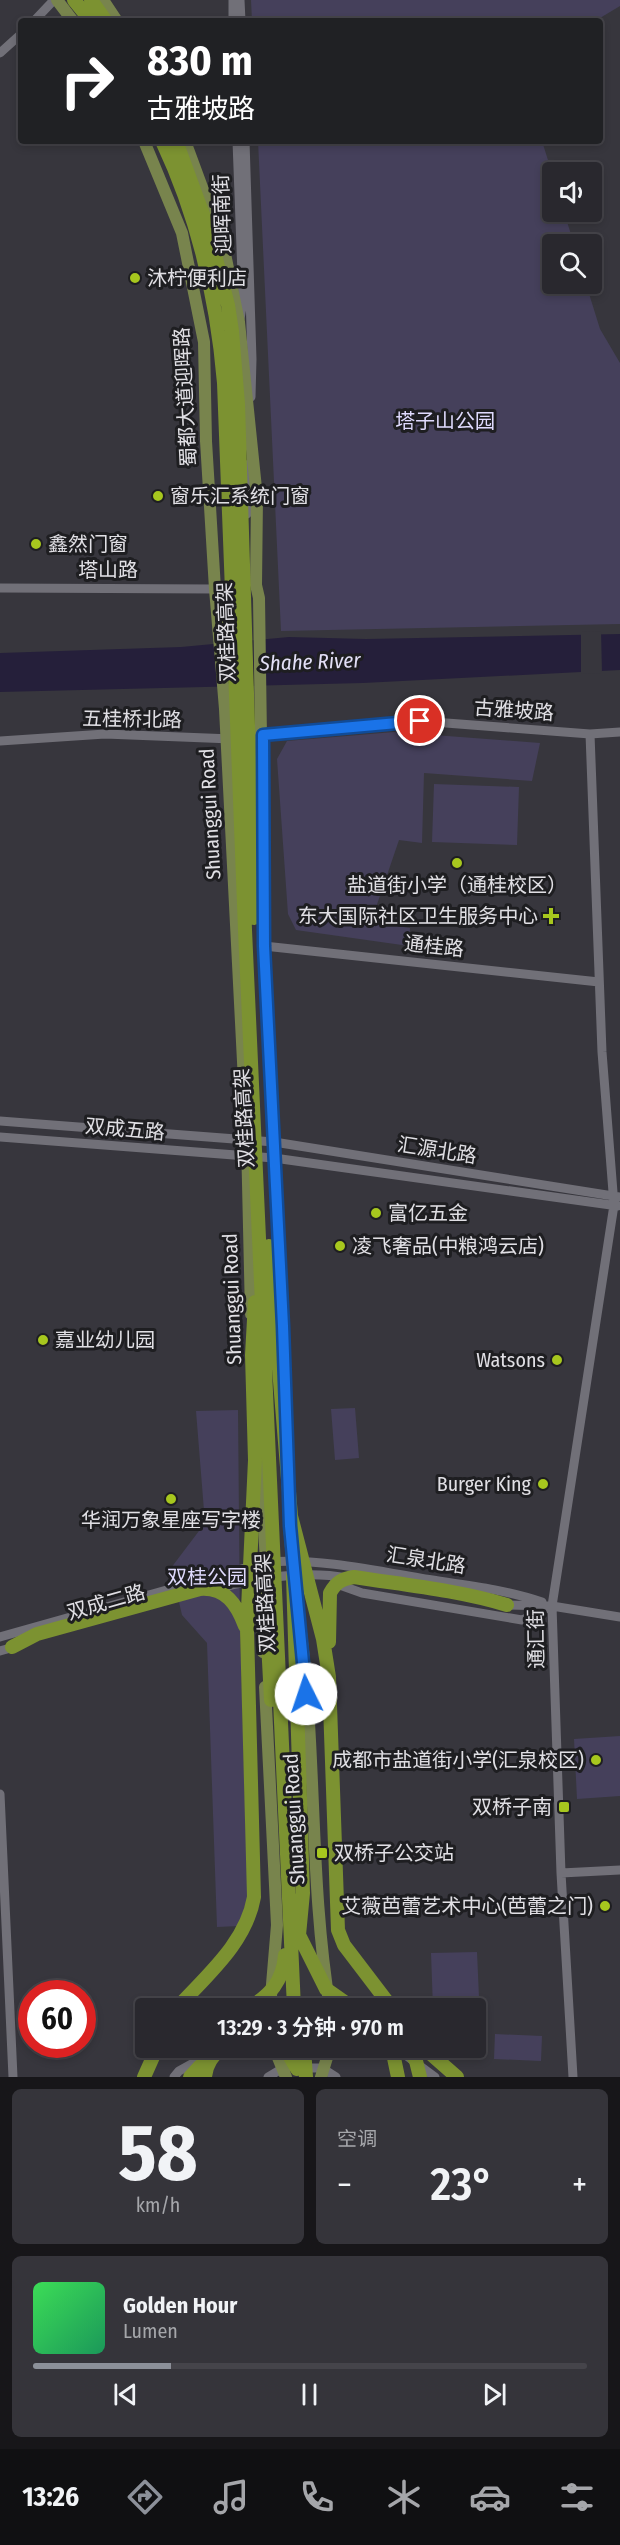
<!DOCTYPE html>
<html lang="zh">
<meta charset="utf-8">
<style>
:root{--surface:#29282e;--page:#35343a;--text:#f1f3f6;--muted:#a5a6aa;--line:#45444a;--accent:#8c9099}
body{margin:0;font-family:"Fira Sans Condensed","Noto Sans SC",sans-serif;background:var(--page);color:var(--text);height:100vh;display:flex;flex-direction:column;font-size:22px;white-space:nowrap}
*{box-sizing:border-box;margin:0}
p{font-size:20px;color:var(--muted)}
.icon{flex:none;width:33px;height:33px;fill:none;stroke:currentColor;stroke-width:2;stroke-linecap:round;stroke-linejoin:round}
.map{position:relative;height:2077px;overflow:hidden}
.panel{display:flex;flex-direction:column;gap:12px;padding:12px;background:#171619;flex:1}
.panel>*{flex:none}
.banner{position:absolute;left:18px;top:18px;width:585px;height:126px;border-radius:6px;box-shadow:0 3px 9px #0003,0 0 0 2px var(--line);background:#202124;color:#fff;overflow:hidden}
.fabs{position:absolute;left:542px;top:162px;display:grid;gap:12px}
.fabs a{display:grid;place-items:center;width:60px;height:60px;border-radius:6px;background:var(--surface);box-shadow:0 3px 9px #0003,0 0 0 2px var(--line);font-size:30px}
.speed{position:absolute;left:18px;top:1980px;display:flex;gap:12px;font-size:30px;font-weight:700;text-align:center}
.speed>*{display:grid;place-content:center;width:78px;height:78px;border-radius:50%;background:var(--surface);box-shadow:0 3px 9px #0003,0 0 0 2px var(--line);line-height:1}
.speed .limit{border:9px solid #d22;background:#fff;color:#111}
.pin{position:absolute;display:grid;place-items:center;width:51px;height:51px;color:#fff;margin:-26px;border:3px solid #fff;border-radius:50%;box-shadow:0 2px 6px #0007}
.me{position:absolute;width:66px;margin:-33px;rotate:356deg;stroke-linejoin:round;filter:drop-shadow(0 0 4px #0008)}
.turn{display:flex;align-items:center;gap:21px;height:126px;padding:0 30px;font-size:27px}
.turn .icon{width:78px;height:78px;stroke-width:2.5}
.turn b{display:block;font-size:42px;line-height:51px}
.big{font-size:45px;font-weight:600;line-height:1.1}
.panel .card{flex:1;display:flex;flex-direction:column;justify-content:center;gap:9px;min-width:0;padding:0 21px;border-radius:9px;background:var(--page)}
.panel .dial{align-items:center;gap:0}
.dial b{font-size:78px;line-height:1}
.song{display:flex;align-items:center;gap:18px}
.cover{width:72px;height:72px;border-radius:9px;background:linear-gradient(135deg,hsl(130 70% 55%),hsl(150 70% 35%))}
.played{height:6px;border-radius:3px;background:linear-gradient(90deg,var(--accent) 25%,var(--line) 25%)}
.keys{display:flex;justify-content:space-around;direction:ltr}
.heat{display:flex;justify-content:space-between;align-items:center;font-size:33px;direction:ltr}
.panel .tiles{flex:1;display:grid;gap:12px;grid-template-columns:1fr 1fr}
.card:last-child{grid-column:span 2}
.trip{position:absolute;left:135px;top:1998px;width:351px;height:60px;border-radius:6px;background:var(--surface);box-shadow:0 3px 9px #0003,0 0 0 2px var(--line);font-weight:600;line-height:60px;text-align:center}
.dock{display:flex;height:96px;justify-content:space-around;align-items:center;background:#101012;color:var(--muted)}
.dock .icon{width:42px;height:42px}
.dock .active{color:var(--accent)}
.dock b{font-size:27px;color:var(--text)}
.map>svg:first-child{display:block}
.green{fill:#45405b}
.water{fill:#251f3a}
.pier{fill:#37363d}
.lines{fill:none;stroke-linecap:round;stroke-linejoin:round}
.minor{stroke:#717078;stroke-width:9}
.major{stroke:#78844d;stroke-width:12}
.highway{stroke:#7c9231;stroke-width:14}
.route-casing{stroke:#114b97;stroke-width:15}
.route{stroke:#1a73e8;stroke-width:10}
.poi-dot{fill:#a7c71e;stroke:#1e1e21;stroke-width:2}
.labels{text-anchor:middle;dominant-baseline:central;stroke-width:6;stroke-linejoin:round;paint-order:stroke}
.street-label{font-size:20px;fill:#e0dfe4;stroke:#1e1e21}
.poi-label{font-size:20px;fill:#e0dfe4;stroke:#1e1e21;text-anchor:start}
.park-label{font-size:20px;fill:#dfdafd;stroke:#1e1e21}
.water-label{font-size:21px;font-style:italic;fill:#e3e0f7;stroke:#1e1e21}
</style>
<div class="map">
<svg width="620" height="2077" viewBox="0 0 620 2077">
<rect width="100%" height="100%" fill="#37363d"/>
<path class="green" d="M251 0H620V6L595 21H252Z
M258 141H542L552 173V212H564L574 244H552V284H586L600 329 620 363V624L281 631Z
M394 732 540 743 532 781 424 773 422 843 399 840 371 922 410 928 409 946 296 930 288 914 277 759 287 741Z
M434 784 519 787 517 845 432 842Z
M355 1408 359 1458 335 1460 331 1409Z
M238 1410 240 1626 248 1902 239 1926 217 1927 207 1643 182 1615 171 1568 205 1523 196 1411Z
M620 1736V1796L577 1799 574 1739Z
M477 1952 480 2020H476V2008H433L431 1953Z
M495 2034 542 2036 541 2061 494 2059Z"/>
<path class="water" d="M620 634V670L363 683 0 692V653L181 647 289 637 366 639Z"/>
<path class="pier" d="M601 631 602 673 581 674V632Z"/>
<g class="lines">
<path class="minor" d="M233 0V21
M240 0 241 21
M34 21 54 0
M0 53 21 34
M237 141 243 301 240 319
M245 141 252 359 251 397
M247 514 249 464
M0 588 215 589 237 599
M255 736 420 721 590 734 620 732
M0 741 105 734 232 739
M264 946 599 982
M0 1121 274 1142 620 1197
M0 1137 274 1158 618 1206
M334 1583 362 1593 522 1620 550 1607
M213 1590C255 1578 304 1570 348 1578
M503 1605 552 1606 620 1617
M0 1637 266 1562C319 1558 373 1570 425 1579 464 1585 504 1589 542 1602
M0 1651 18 1646
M0 1794 13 2077
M561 1873 620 1870
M376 2048 404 2054 435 2077
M301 2068H322L336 2077
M174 2077 179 2071 215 2051 250 2048
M268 2077 283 2068H287
M573 2077 561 1873 552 1606 614 1205 602 1052 590 734"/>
<path class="major" d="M57 0 73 21
M103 0 117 21
M144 141 182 233 204 342 206 441 215 589 225 709 247 1140 251 1314
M185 141 223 244 239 322 257 498 256 585 259 598 264 946 284 1357
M260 1460 267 1579 262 1626 263 1652
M289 1524 294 1584
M300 1625C317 1753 309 1882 330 2008
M265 1687 277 1925 270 2008
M274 2048 286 2077
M321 2077 330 2048"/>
<path class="highway" d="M74 0 91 21
M91 0 106 21
M162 141C198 217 217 300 224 383L245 930 294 2008
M176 141 208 228 228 305 232 331 238 404 254 918
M269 1246 291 1516 323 1639 329 1677 338 1930 344 1945 392 2008
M293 1576 303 1893 299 1935 326 1989 353 2008
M268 1642 271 1700
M329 1642 330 1593C336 1582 342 1579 354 1577 405 1585 457 1590 507 1605
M12 1647 37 1634 200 1589C226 1587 237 1605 245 1626
M177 2008C207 1975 246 1943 254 1897L247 1630 255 1460 252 1355 255 1302
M248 2008C270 1996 283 1981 285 1955
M285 2048 297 2069
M304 2048 306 2077
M388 2048 394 2058 398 2077
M408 2048 416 2061 420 2077
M424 2048 457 2077
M144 2077 157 2048
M190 2077 200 2066
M205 2077C206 2064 213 2056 221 2048"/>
</g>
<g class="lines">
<defs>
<path id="route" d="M306 1694 290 1526 283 1326 264 946 263 735 420 721"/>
</defs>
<use href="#route" class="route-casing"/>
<use href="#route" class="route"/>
</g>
<g class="poi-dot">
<circle cx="135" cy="278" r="6"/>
<circle cx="158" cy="496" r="6"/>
<circle cx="36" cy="544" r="6"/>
<circle cx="457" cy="863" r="6"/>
<path d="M548 907h6v6h6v6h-6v6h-6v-6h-6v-6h6z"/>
<circle cx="376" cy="1213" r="6"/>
<circle cx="340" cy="1246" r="6"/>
<circle cx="43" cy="1340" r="6"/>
<circle cx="557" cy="1360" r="6"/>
<circle cx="543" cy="1484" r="6"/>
<circle cx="171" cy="1499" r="6"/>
<circle cx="596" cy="1760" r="6"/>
<rect x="558" y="1801" width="12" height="12" rx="3"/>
<rect x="316" y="1847" width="12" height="12" rx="3"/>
<circle cx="605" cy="1906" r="6"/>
</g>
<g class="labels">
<g class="street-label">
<text transform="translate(222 214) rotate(-92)">迎晖南街</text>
<text transform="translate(185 397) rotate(-93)">蜀都大道迎晖路</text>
<text x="108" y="570">塔山路</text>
<text transform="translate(226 632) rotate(-92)">双桂路高架</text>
<text transform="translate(514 710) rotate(4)">古雅坡路</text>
<text transform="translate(132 719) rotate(1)">五桂桥北路</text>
<text transform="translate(210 814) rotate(-93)">Shuanggui Road</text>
<text transform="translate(434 946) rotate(6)">通桂路</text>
<text transform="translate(244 1118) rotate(-93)">双桂路高架</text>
<text transform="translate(125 1129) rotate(5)">双成五路</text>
<text transform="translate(437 1150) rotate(9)">汇源北路</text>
<text transform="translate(232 1299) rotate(-92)">Shuanggui Road</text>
<text transform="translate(426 1560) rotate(9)">汇泉北路</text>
<text transform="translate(106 1602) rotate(-16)">双成二路</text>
<text transform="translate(265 1603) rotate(-93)">双桂路高架</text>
<text transform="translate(536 1639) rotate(-91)">通汇街</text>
<text transform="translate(294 1819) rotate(-93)">Shuanggui Road</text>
</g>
<g class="poi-label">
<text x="147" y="278">沐柠便利店</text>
<text x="170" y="496">窗乐汇系统门窗</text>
<text x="48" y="544">鑫然门窗</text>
<text x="457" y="885" text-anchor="middle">盐道街小学（通桂校区）</text>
<text x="538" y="916" text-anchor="end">东大国际社区卫生服务中心</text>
<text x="388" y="1213">富亿五金</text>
<text x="352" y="1246">凌飞奢品(中粮鸿云店)</text>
<text x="55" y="1340">嘉业幼儿园</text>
<text x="545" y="1360" text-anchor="end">Watsons</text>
<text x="531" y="1484" text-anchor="end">Burger King</text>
<text x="171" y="1520" text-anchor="middle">华润万象星座写字楼</text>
<text x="584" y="1760" text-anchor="end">成都市盐道街小学(汇泉校区)</text>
<text x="552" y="1807" text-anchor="end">双桥子南</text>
<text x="334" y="1853">双桥子公交站</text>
<text x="593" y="1906" text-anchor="end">艾薇芭蕾艺术中心(芭蕾之门)</text>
</g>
<g class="park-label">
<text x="445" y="421">塔子山公园</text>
<text x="207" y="1577">双桂公园</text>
</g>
<g class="water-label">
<text transform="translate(310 662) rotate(-2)">Shahe River</text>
</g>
</g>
</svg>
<div class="fabs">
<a><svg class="icon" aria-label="sound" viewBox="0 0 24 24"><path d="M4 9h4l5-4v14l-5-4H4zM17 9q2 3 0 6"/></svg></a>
<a><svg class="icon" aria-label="search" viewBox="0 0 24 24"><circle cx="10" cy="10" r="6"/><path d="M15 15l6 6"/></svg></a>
</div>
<div class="speed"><div class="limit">60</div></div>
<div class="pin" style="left:420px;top:721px;background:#d93025"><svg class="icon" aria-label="arrive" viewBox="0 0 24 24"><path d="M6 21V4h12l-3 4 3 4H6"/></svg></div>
<svg class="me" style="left:306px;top:1694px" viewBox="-20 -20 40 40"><circle r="19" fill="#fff"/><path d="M0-13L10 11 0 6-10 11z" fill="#1a73e8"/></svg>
<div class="trip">13:29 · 3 分钟 · 970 m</div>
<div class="banner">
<div class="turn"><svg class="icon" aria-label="right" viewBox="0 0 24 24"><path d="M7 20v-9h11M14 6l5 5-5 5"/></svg><div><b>830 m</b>古雅坡路</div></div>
</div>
</div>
<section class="panel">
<div class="tiles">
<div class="card dial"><b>58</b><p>km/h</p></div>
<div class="card"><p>空调</p>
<div class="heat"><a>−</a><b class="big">23°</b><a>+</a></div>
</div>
<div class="card">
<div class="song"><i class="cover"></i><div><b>Golden Hour</b><p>Lumen</p></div></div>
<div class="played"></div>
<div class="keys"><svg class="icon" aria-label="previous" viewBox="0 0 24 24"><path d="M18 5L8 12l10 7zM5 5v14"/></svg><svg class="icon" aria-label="pause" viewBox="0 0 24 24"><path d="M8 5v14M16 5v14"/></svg><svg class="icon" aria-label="next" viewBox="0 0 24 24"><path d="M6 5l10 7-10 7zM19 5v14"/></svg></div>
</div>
</div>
</section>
<nav class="dock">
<b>13:26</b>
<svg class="icon active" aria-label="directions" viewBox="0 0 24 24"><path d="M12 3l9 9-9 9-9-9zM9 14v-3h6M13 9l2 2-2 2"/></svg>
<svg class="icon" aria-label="music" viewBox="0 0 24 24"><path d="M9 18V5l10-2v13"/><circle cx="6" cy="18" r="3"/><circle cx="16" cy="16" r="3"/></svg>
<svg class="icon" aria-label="phone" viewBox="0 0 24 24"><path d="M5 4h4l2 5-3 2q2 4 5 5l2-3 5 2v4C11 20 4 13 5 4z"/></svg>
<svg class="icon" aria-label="climate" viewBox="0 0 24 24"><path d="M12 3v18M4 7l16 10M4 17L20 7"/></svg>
<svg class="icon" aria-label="car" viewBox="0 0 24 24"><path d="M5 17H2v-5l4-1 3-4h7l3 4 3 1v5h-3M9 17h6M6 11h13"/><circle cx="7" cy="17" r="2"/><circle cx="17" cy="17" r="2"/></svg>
<svg class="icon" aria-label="filters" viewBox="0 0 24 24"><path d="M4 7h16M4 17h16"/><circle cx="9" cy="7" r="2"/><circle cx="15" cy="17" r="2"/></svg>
</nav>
